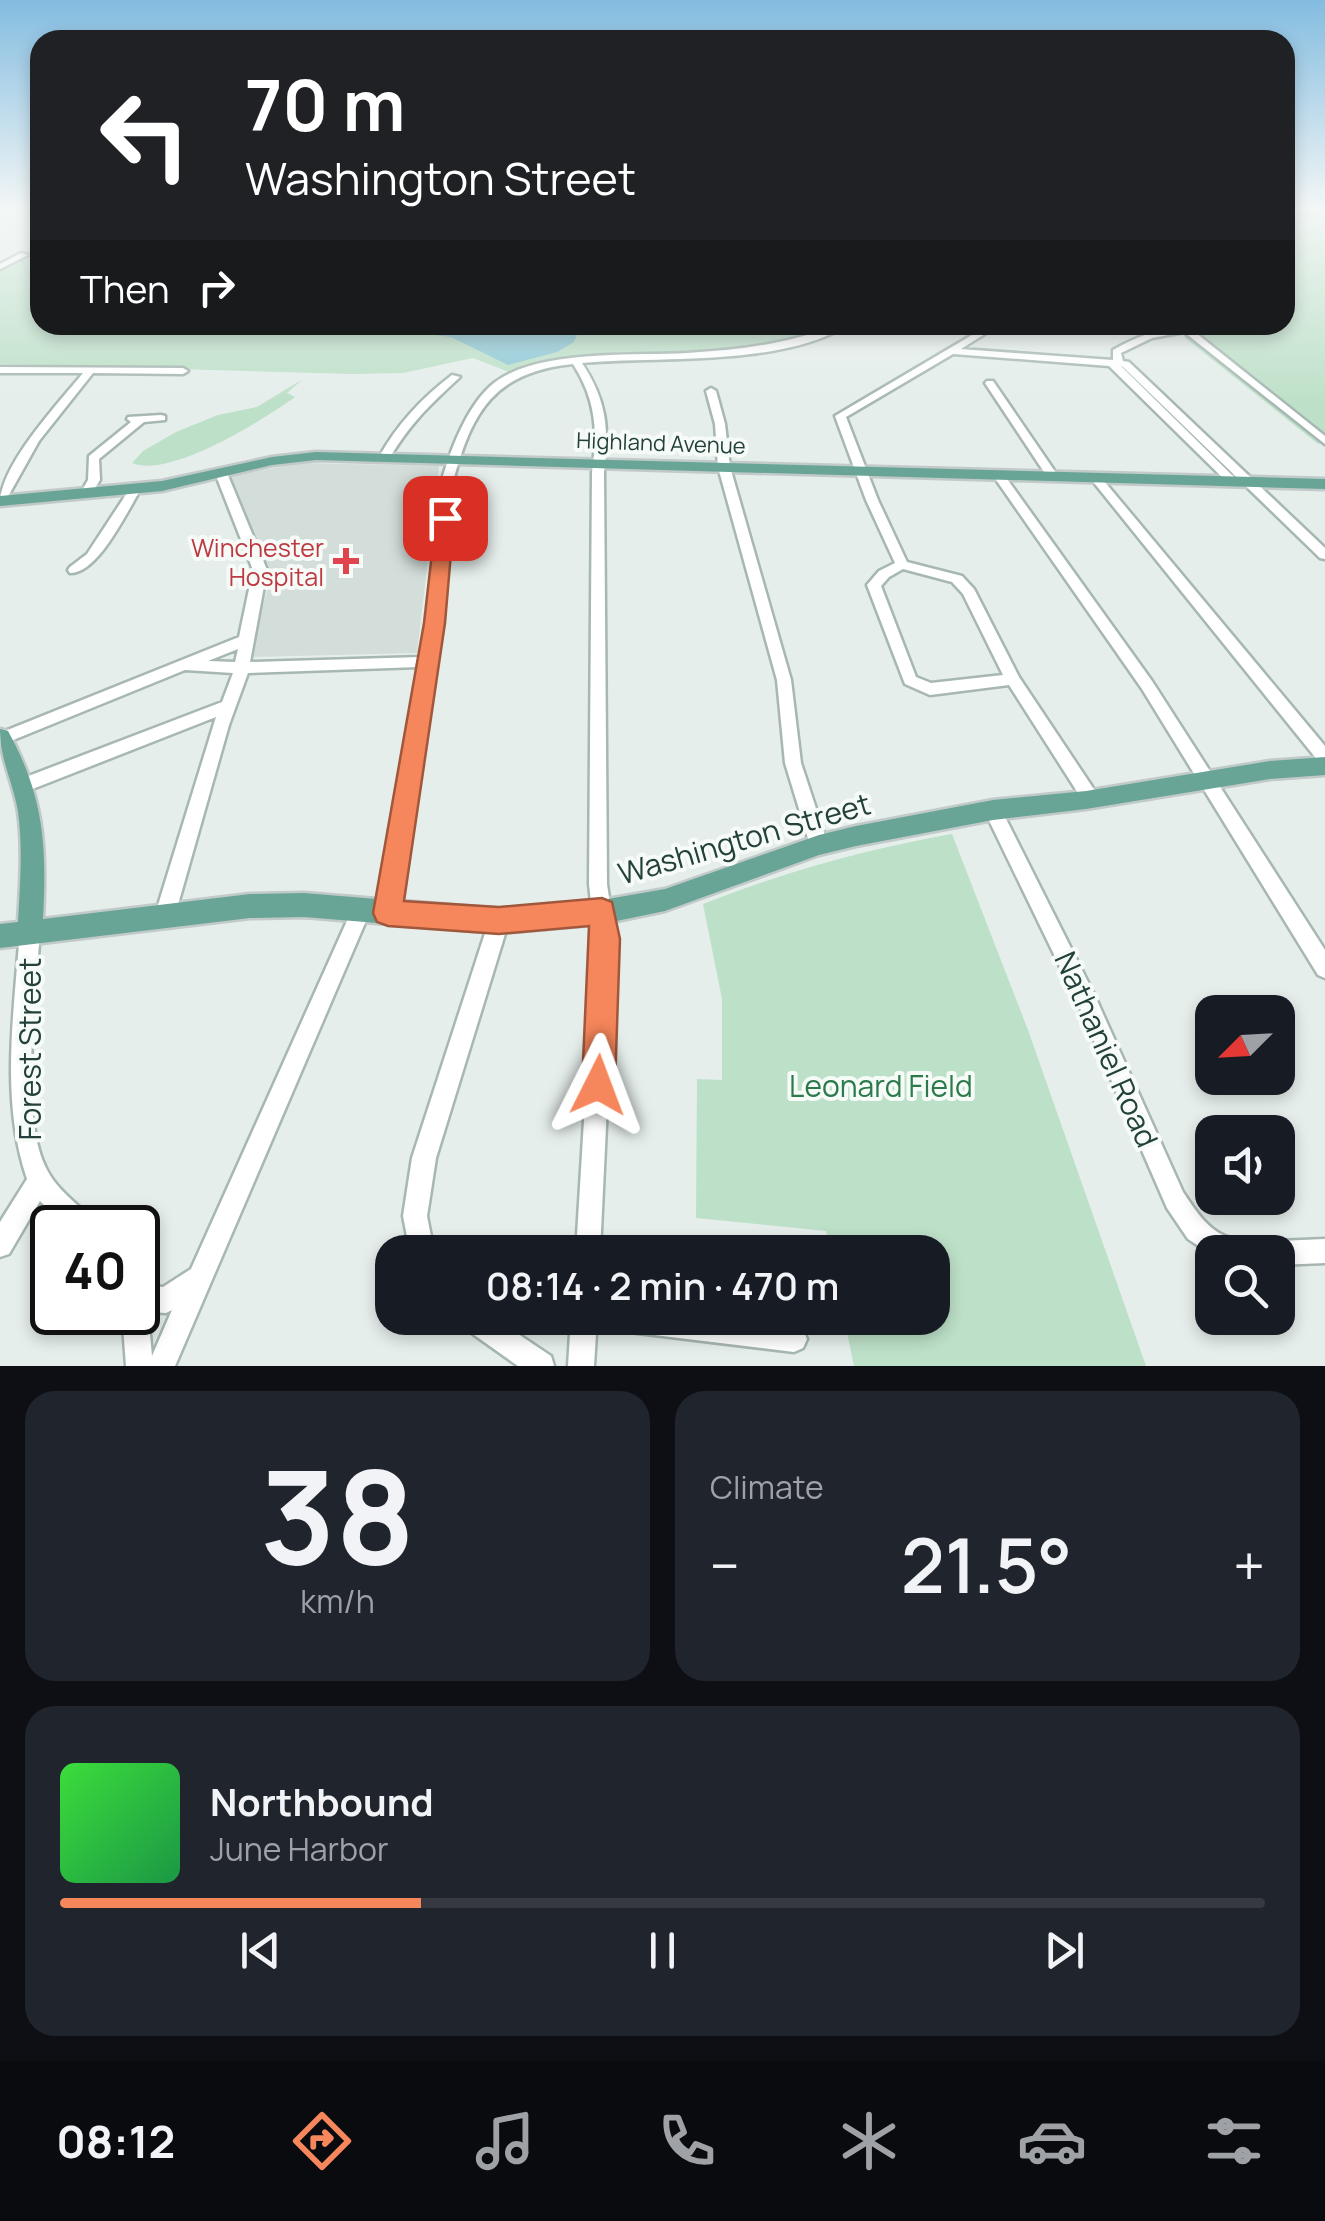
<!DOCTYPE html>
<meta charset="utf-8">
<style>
:root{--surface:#171b24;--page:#20242c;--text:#f1f3f6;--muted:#9ea1a6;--line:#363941;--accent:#f6865b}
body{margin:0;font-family:Manrope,sans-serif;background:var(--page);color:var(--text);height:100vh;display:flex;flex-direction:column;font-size:38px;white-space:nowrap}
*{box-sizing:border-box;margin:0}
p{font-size:32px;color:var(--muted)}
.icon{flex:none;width:55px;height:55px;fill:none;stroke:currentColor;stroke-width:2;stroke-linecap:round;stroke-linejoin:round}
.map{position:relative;height:1366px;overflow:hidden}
.sheet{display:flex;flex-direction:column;gap:25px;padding:25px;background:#0d0f14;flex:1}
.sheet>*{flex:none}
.guide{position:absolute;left:30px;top:30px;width:1265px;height:305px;border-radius:30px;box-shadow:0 5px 15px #0003;background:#202124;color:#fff;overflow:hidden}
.needle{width:65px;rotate:246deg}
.tools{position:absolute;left:1195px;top:995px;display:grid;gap:20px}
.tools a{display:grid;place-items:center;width:100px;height:100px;border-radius:20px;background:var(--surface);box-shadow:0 5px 15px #0003;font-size:50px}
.speed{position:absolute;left:30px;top:1205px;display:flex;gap:20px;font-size:50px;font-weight:700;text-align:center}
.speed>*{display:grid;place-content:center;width:130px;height:130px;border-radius:50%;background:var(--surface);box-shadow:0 5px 15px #0003;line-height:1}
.speed .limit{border:5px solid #111;border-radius:15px;background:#fff;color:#111}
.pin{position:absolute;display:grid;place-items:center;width:85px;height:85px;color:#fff;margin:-42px;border-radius:20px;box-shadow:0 5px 15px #0006}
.me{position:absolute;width:110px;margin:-55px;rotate:3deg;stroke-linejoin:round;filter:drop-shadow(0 0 8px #0008)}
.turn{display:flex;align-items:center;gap:35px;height:210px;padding:0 50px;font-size:45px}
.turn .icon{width:130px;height:130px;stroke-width:2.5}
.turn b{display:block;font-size:70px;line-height:85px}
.then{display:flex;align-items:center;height:95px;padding:0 50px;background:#0003;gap:20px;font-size:38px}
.big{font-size:75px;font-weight:600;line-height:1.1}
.sheet .widget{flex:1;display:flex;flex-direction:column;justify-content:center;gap:15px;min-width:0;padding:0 35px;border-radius:30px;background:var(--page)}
.sheet .dial{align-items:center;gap:0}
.dial b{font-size:130px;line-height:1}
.song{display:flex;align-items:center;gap:30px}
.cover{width:120px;height:120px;border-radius:15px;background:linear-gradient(135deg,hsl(120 70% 55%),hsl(140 70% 35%))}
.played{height:10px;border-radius:5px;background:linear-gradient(90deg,var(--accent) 30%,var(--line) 30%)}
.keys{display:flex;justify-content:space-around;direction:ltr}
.heat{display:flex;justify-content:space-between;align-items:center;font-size:55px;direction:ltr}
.sheet .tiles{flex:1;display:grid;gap:25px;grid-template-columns:1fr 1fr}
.widget:last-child{grid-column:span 2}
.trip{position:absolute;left:375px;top:1235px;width:575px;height:100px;border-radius:30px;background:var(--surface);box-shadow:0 5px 15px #0003;font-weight:600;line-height:100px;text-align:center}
.tabs{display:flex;height:160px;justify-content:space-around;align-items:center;background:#090b0e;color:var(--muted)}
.tabs .icon{width:70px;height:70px}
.tabs .current{color:var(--accent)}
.tabs b{font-size:45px;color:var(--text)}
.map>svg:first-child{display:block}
.built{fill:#d3deda}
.green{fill:#bde0c8}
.water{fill:#8cc7d5}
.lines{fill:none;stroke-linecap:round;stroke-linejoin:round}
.minor-casing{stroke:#a7b7b2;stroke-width:5}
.major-casing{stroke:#c1cac8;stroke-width:5}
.minor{fill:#fff;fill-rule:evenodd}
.major{fill:#68a597;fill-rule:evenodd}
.route{fill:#f6865b;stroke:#a0573b;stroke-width:2.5}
.health-dot{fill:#e0444e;stroke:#f6fbf8;stroke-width:4}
.labels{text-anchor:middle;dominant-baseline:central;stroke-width:8;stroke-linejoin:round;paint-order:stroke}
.far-street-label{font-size:22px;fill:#23413a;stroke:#f6fbf8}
.health-label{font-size:25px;fill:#be3a42;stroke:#f6fbf8;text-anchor:end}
.near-street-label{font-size:30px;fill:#23413a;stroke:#f6fbf8}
.near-park-label{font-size:30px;fill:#2b7a4c;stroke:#f6fbf8}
</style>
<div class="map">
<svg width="1325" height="1366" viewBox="0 0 1325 1366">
<rect width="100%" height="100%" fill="#e5eeeb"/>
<path class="built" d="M302 463 439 466 417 653 249 657 270 580 228 476Z"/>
<path class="green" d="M1285 210H1325V443L1318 444 1185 338 1182 325H1285Z
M40 245V325H830L794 338 738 350 609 354 511 373 473 358 403 373 352 374 0 364V264Z
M303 379 287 393 295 397C263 420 170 479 132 463L143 451 176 432 218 415 257 407Z
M952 834 1028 1030 1146 1366H854L844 1318H932V1252H830L826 1231 696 1218 697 1079 722 1080V999L703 904C784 872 867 849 952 834Z"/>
<path class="water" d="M355 325H581L574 342 557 352 508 365 451 337Z"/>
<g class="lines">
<defs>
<path id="minor" d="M21 253 28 255 0 269V264Z
M836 325H848C781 367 659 356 582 363 607 401 609 428 604 472L607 884 615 939 600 1252H576L595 939 589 884 592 472C598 431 596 400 573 364 495 372 472 410 453 482L441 623 394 919 387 922 380 919 377 913 419 667 248 673 229 725 175 915 172 921 165 924 158 921 155 915 216 717 30 790 24 792 18 790 16 785 18 780 222 702 233 673 185 670 1 745 0 733 239 637 253 570 215 473 217 471 221 470 227 473 267 570 250 662 421 657C428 617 432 576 436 536 438 516 438 495 443 476 452 445 469 403 494 383 537 349 634 356 687 353 738 350 789 344 836 325ZM238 649 235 662 208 661Z
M989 325H999L961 349 1113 360V350C1134 338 1154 330 1178 327L1177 325H1186L1325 436V444L1184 332 1152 338 1121 353 1123 361 1129 362 1325 548V559L1320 558 1123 367 1121 366 1236 479V483H1228L1109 366 953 354 846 417 878 500 907 562 962 576 974 589 1019 677 1097 794 1100 799 1097 804 1091 806 1085 804 1009 685 930 695 905 684 867 585 879 571 895 563 866 500 835 416ZM903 569 952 582 963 594 1003 675 931 683 916 677 881 586 889 577Z
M0 367 183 368 188 371 183 374 93 373 39 441 6 500 0 504C0 465 58 404 83 373H0Z
M452 375 460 377C429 406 411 422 389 459H381L379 457C398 423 422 398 452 375Z
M987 381H993L1058 476 1056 478H1048L985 383Z
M711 388 716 391 725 424 730 467 791 680 801 763 828 845 825 850 819 853 813 850 810 845 785 763 777 680 718 467 715 424 706 391Z
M161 415 165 416V420L144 422 99 459 100 480 90 496H82L80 494 88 480 89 456 131 422 127 419 128 417Z
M998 471 1002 472 1152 681 1325 950V978L1318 975 1142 689 992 474Z
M1095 474 1099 475 1325 746V763L1319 762 1091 479 1089 477Z
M135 486 141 489C127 511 98 574 70 573L68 570 70 567 87 554 131 487Z
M993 803 999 805 1094 994 1183 1192C1194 1208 1206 1228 1225 1236 1236 1240 1248 1239 1259 1243L1262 1252H1212V1255L1188 1239 1167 1208 1080 1008 984 810 987 805Z
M362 900 369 903 371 909 175 1366H126L122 1312H138V1285L163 1287 191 1269 355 903ZM172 1310 152 1356 148 1312 166 1313Z
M499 912 506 915 509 921 436 1158 427 1216 434 1252H410L403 1216 412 1158 489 921 492 915Z
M30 922 37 925 40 931C36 992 19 1115 46 1168 56 1189 77 1204 93 1219L96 1228H66L40 1201 9 1254 0 1257V1222L27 1179C0 1101 14 1012 20 931L23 925Z
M1325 1239V1263L1278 1265V1252H1266L1269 1244 1278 1241Z
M459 1318H494L551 1356 554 1366H518L463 1327Z
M571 1318H597L594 1366H568Z
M608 1318H725L794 1326 803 1330 807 1339 803 1348 794 1352 621 1331 612 1327Z"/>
<path id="major" d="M316 452 1325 479V489L316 460 272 465 162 491 0 506V496L162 481 272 457Z
M0 729 8 731C44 796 47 846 43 919L250 894 304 893 499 909 602 900 665 889 819 835 856 826 993 800 1086 791 1270 761 1325 757V775L1270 779 1086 809 993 820 856 846 819 855 665 911 602 924 499 933 304 917 250 918 0 948V924L18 922C20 885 23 848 18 812 13 781 0 761 0 729Z"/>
</defs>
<use href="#minor" class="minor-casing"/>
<use href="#major" class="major-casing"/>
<use href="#minor" class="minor"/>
<use href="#major" class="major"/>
</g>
<linearGradient id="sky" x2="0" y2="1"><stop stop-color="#83bce0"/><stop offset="0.52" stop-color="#f3f7f6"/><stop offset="1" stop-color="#f3f7f6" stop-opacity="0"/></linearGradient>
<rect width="1325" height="402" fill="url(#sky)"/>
<path class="route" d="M445 513 454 518 445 623 404 901 499 907 602 898 612 902 620 939 615 1085 610 1097 598 1102 586 1097 582 1085 589 926 499 934 388 926 377 922 373 913 424 623 436 518Z"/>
<path class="health-dot" d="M341 546h10v10h10v10h-10v10h-10v-10h-10v-10h10z"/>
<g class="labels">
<g class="far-street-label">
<text transform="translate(661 443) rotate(2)">Highland Avenue</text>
</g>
<g class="health-label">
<text x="324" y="547">Winchester<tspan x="324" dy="29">Hospital</tspan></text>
</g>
<g class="near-street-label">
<text transform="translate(744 838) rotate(-16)">Washington Street</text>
<text transform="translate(29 1049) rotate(-90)">Forest Street</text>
<text transform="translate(1107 1049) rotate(66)">Nathaniel Road</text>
</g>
<g class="near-park-label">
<text x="881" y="1085">Leonard Field</text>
</g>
</g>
</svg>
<div class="tools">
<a><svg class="needle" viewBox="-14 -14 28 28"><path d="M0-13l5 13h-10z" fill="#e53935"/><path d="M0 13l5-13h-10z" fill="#9ea1a6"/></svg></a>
<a><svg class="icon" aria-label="sound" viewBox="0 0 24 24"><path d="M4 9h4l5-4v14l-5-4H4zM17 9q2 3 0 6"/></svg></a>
<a><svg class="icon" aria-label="search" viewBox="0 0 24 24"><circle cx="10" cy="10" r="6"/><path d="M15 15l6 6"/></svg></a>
</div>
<div class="speed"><div class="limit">40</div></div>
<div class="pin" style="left:445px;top:518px;background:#d93025"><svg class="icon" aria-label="arrive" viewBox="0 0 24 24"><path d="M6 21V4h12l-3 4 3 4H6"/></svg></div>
<svg class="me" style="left:598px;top:1085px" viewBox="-20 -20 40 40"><path d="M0-17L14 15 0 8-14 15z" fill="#f6865b" stroke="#fff" stroke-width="4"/></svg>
<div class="trip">08:14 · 2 min · 470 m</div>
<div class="guide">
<div class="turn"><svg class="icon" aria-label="left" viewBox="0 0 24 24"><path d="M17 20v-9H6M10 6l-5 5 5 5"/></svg><div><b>70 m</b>Washington Street</div></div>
<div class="then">Then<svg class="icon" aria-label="right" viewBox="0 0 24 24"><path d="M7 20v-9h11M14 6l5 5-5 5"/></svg></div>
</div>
</div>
<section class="sheet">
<div class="tiles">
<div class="widget dial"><b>38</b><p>km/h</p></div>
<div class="widget"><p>Climate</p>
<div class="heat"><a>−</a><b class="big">21.5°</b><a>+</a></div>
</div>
<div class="widget">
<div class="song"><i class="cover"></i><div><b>Northbound</b><p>June Harbor</p></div></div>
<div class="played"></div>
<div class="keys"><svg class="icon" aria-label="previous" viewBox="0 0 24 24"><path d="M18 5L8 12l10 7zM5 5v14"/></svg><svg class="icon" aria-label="pause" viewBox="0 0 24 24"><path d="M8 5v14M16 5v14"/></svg><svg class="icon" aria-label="next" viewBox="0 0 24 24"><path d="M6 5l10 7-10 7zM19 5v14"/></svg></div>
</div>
</div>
</section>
<nav class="tabs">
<b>08:12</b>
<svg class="icon current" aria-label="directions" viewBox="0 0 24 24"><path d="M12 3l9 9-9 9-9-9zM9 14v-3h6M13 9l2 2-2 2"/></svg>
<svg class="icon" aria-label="music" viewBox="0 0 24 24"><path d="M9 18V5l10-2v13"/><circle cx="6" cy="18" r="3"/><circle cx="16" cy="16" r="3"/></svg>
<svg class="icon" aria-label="phone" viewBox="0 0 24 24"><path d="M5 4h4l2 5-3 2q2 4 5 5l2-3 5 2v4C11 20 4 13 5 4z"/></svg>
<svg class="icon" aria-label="climate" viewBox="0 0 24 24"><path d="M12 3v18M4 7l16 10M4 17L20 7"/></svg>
<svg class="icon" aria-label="car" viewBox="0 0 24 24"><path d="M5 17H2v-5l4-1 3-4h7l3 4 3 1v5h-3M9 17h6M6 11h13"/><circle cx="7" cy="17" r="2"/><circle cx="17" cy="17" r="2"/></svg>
<svg class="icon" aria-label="filters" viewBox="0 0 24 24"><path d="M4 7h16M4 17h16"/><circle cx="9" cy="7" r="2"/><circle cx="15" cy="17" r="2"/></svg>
</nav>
